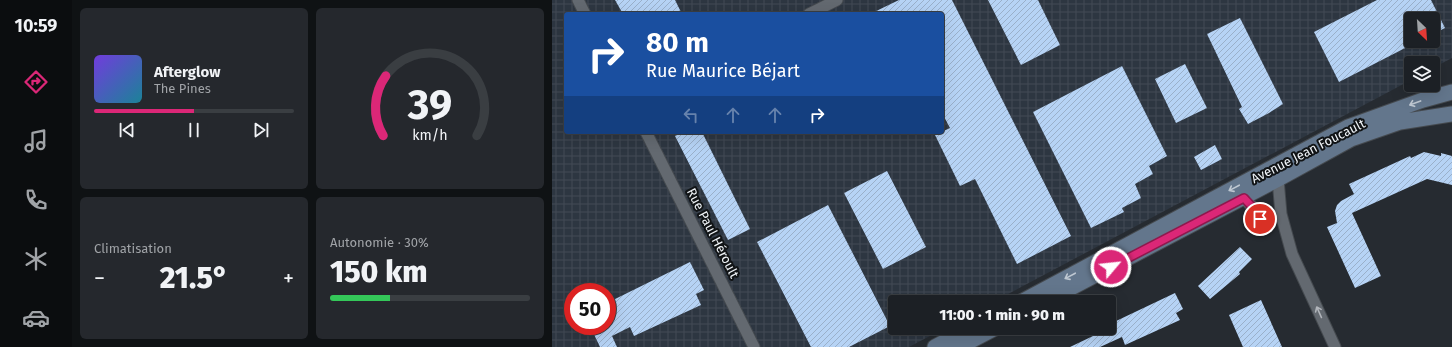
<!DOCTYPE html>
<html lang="fr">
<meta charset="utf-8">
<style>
:root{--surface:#1c2025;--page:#25282d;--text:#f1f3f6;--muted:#a0a3a7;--line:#3a3e42;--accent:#db2777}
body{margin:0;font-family:"Fira Sans",sans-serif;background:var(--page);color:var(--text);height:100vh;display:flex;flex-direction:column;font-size:15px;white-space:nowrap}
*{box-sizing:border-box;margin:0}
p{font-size:13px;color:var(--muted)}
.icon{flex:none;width:22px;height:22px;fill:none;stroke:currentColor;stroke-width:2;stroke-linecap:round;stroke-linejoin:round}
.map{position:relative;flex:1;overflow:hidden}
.sheet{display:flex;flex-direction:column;gap:8px;padding:8px;background:#0f1214;width:480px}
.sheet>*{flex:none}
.hud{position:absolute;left:12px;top:12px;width:380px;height:122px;border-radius:4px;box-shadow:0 4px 16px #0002,0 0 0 1px var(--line);background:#1a4fa0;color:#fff;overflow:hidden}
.needle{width:26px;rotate:155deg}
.fabs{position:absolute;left:852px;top:12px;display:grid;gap:8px}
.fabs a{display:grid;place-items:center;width:36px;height:36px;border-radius:4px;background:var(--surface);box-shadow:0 4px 16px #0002,0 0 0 1px var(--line);font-size:20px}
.speed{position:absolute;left:12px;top:283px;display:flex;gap:8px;font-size:20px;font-weight:700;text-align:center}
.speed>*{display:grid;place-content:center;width:52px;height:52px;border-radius:50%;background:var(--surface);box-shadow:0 4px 16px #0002,0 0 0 1px var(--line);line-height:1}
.speed .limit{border:6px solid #d22;background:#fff;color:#111}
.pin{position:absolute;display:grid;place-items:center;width:34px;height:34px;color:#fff;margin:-17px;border:2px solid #fff;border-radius:50%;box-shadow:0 1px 4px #0007}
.me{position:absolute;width:44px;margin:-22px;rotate:62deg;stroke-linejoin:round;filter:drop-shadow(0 0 3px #0008)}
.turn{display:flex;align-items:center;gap:14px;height:84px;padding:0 16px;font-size:18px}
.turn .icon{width:52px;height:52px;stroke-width:2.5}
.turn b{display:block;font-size:28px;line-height:34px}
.lanes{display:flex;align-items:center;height:38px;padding:0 16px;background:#0003;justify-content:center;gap:20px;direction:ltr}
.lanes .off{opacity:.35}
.big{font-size:30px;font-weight:800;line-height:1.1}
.sheet .tile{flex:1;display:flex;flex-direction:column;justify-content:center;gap:6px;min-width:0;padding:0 14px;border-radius:6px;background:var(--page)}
.sheet .dial{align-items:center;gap:0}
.dial svg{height:104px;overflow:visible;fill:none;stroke:var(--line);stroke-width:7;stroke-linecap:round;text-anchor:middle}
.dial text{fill:var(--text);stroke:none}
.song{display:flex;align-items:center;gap:12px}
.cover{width:48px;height:48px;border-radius:6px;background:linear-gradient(135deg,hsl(260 70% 55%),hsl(190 70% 35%))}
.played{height:4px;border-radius:2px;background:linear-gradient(90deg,var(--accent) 50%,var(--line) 50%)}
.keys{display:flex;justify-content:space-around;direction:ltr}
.heat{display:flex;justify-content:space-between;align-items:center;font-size:22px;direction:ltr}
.charge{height:6px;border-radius:3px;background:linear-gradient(90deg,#34c759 30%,var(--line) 0)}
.sheet .tiles{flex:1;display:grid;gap:8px;grid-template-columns:repeat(2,1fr)}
.trip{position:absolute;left:336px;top:295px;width:228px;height:40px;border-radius:4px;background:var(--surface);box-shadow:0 4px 16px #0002,0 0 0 1px var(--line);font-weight:800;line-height:40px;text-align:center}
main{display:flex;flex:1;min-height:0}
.tabs{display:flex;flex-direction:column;width:72px;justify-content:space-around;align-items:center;background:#0b0d0f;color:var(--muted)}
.tabs .icon{width:28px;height:28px}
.tabs .current{color:var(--accent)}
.tabs b{font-size:18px;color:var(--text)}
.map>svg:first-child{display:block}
.industrial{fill:url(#industrial-grid);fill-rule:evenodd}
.building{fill:url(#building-hatch)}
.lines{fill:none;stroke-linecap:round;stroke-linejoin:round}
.street-casing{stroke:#454a4f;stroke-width:13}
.secondary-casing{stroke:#454a4f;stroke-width:17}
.street{stroke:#636970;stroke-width:11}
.secondary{stroke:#63768c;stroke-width:15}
.oneway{stroke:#bfc8d2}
.oneway2{stroke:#b1b5bb}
.route-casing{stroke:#8e194d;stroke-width:10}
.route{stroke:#db2777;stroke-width:7}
.labels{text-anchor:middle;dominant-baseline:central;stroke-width:4;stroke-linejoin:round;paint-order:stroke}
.street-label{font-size:13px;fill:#f0f4f8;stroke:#111416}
</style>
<main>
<nav class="tabs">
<b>10:59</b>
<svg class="icon current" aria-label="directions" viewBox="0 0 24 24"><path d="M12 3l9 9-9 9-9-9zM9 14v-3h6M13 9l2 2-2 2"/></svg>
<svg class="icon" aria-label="music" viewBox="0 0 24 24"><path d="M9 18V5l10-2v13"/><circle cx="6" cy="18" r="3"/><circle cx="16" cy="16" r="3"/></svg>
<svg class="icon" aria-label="phone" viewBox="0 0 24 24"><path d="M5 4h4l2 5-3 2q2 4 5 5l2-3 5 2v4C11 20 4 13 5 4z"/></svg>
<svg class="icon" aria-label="climate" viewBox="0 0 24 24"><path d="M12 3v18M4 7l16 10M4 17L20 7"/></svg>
<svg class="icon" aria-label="car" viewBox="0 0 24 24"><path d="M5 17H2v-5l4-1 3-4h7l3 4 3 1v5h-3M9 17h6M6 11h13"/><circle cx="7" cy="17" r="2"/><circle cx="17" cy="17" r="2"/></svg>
</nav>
<section class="sheet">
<div class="tiles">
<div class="tile">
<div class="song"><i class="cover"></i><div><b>Afterglow</b><p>The Pines</p></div></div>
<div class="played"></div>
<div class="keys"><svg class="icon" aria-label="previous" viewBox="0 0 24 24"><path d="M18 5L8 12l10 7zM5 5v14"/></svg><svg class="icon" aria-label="pause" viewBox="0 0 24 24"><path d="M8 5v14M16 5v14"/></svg><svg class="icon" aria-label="next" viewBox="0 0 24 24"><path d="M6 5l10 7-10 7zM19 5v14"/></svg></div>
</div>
<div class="tile dial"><svg viewBox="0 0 100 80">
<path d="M14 69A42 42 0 1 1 86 69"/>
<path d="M14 69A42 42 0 0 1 16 23" stroke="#db2777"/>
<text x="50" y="56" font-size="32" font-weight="700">39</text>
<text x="50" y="72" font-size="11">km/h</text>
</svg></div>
<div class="tile"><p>Climatisation</p>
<div class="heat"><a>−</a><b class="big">21.5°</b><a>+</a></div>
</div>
<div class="tile"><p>Autonomie · 30%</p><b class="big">150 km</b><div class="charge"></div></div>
</div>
</section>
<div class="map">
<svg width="900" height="347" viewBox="0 0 900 347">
<defs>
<pattern id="industrial-grid" width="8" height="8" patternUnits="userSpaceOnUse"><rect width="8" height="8" fill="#2d3641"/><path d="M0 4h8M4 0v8" fill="none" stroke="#424a54"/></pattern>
<pattern id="building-hatch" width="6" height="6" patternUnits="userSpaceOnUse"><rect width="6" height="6" fill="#b6d3f5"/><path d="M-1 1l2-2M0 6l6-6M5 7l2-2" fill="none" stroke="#9ab0ca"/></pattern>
</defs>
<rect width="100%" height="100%" fill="#262b31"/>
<path class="industrial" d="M0 0H900V58L881 68V63H859V80L441 302H343V328H393L357 347H0ZM14 14H390V132H14ZM859 19H881V41H859ZM21 292H55V326H21Z"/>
<path class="building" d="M63 0H123L130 14H71Z
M347 0H400L519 236 465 264 423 179 408 186 383 135 398 128 390 113V14H318Z
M436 0H486L508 45 469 65Z
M825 0H879L893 28 881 34V19H859V45L787 82 762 32Z
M688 18 731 104 717 113 696 124 687 109 690 107 655 34Z
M633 64 655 108 624 123 603 79Z
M570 66 615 156 597 166 601 174 583 184 589 198 570 208 572 212 539 228 481 112Z
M132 132H150L198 229 176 240 123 136Z
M663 145 670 159 649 170 642 157Z
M872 152 889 156V153L900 156V185L875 179 800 213 829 276 803 288 775 227 785 223 783 211 785 205 789 201 802 194 797 184 858 156 859 158Z
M335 171 374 247 331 269 292 193Z
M276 205 338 326 297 347H259L205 242Z
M688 247 700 259 687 272 688 274 658 299 646 286Z
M138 262 152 290 144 294 149 305 82 336 78 327 60 336 65 347H48L38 326H55V303Z
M623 293 631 309 624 313 628 320 573 345 570 337 548 347H518L564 325 562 322Z
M709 300 730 347H691L677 315Z"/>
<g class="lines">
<defs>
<path id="street" d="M26 0 33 14
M257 14 285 0
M94 132 202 347
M726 179 729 214 740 254 783 347
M692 198 703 210 708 219 715 221 720 220"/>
<path id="secondary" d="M469 302 796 127 871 100 900 92
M492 302 726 179 799 139 848 122 900 114
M383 347 419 328
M407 347 443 328"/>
</defs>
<use href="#street" class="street-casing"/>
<use href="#secondary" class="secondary-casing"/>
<use href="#street" class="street"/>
<use href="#secondary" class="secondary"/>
</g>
<defs><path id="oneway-shaft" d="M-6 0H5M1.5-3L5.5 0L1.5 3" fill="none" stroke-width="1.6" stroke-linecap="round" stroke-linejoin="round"/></defs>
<g class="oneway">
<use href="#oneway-shaft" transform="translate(863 103) rotate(160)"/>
<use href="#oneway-shaft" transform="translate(682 188) rotate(152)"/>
<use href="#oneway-shaft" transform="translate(518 276) rotate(152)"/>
</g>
<use class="oneway2" href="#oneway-shaft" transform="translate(767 312) rotate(-114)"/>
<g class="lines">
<defs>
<path id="route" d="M559 267 692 198 703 210 708 219"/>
</defs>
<use href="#route" class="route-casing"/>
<use href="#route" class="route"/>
</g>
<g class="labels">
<g class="street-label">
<text transform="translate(756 151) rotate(-27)">Avenue Jean Foucault</text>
<text transform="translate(161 233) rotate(63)">Rue Paul Héroult</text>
</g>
</g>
</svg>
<div class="fabs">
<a><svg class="needle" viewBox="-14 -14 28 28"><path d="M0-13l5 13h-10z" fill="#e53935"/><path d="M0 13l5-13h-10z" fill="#a0a3a7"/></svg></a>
<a><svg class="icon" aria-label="layers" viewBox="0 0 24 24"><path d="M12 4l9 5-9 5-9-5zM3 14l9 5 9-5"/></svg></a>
</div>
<div class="speed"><div class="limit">50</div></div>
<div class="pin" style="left:708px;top:219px;background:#d93025"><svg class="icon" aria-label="arrive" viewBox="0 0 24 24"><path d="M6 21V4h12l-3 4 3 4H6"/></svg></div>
<svg class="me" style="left:559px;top:267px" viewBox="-20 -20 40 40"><circle r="17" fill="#db2777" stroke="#fff" stroke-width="3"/><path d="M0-11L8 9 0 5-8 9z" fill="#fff"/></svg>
<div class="trip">11:00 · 1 min · 90 m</div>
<div class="hud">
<div class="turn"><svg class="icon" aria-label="right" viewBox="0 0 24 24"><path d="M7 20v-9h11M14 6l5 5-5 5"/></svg><div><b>80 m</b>Rue Maurice Béjart</div></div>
<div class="lanes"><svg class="icon off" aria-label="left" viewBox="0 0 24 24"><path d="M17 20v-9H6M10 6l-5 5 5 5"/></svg><svg class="icon off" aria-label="ahead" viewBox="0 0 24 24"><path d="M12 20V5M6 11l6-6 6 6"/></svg><svg class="icon off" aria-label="ahead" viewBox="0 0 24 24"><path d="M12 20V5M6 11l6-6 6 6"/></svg><svg class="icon" aria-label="right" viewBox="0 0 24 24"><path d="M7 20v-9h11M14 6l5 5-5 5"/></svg></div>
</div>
</div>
</main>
